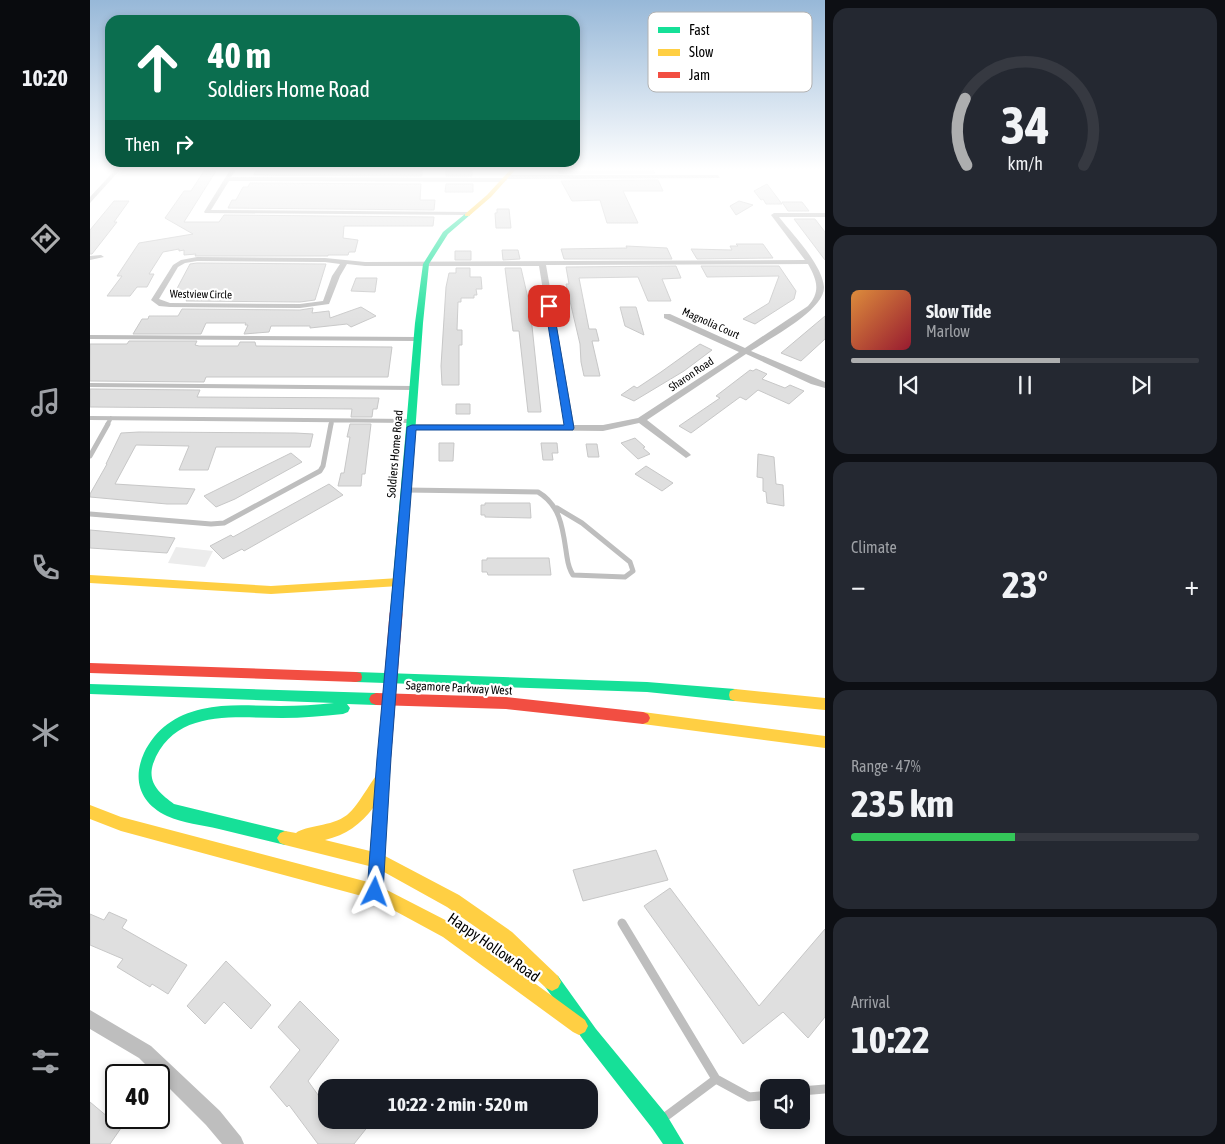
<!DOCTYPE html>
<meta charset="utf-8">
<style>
:root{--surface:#171b24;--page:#242831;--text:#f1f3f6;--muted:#9ea1a6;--line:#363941;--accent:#adaeaf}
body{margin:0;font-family:"Asap Condensed",sans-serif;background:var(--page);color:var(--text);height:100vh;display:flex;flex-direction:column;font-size:19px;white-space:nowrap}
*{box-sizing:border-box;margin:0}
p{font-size:16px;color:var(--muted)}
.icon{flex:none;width:28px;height:28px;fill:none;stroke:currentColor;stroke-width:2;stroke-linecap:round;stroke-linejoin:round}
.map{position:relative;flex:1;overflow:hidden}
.side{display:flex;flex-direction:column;gap:8px;padding:8px;background:#0d0f14;width:400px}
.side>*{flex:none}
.top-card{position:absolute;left:15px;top:15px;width:475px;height:152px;border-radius:15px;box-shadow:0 2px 8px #0003;background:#0b6e4f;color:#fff;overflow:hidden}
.buttons{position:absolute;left:670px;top:1079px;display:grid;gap:10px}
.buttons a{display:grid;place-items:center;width:50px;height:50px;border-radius:10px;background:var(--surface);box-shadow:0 2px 8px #0003;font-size:25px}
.speed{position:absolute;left:15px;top:1064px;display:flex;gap:10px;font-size:25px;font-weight:700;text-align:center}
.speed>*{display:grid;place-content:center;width:65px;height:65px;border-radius:50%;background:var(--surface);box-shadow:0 2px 8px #0003;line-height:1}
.speed .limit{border:2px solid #111;border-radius:8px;background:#fff;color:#111}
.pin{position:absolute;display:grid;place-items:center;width:42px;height:42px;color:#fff;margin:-21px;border-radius:10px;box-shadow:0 2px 8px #0006}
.me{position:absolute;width:55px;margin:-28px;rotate:3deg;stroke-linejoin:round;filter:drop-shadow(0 0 4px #0008)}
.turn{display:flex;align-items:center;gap:18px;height:105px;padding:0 20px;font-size:22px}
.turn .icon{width:65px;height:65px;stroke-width:2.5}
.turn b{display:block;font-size:35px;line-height:42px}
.then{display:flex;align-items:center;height:48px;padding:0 20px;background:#0003;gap:10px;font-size:19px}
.big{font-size:38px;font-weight:700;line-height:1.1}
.side .card{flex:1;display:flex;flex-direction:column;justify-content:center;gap:8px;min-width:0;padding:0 18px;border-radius:15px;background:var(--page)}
.side .dial{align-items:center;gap:0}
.dial svg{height:130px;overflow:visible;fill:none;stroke:var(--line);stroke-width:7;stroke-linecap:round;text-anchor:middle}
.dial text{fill:var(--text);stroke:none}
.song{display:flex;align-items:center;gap:15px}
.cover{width:60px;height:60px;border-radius:8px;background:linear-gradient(135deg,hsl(30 70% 55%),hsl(350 70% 35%))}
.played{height:5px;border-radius:2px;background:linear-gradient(90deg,var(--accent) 60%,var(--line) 60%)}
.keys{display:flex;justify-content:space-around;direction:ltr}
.heat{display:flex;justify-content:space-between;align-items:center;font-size:28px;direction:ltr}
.charge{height:8px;border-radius:4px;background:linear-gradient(90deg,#34c759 47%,var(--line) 0)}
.trip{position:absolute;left:228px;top:1079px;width:280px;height:50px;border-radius:15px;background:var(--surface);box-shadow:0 2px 8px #0003;font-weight:700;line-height:50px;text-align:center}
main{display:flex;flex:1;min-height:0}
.menu{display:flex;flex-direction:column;width:90px;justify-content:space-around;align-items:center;background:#090b0e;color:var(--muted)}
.menu .icon{width:35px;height:35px}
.menu .current{color:var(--accent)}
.menu b{font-size:22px;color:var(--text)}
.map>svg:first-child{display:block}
.green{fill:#ececec}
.building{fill:#dfdfdf;stroke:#c7c7c7}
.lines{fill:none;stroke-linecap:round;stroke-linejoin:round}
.lane-far2{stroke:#bebebe;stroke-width:4}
.lane-far1{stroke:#bebebe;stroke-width:5}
.lane{stroke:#bebebe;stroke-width:9}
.street{fill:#bebebe;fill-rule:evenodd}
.fast{fill:#16e098;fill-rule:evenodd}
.slow{fill:#ffcf43;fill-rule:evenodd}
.jam{fill:#f24e42;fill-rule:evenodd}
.jam-bridge{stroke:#f24e42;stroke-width:13}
.route{fill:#1a73e8;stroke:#114b97}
.labels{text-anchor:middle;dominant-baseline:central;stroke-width:4.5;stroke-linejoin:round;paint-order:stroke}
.far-street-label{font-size:11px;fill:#000;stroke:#fff}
.street-label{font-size:12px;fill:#000;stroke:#fff}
.near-street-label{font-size:15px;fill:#000;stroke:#fff}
.key{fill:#fff;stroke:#b2b2b2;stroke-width:1}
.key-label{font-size:14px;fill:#000}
</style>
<main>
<nav class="menu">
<b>10:20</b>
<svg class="icon current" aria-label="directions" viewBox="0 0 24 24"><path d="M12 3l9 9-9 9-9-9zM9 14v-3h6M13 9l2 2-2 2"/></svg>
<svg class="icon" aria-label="music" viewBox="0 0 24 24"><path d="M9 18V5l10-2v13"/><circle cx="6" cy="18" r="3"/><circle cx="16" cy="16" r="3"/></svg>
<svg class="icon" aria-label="phone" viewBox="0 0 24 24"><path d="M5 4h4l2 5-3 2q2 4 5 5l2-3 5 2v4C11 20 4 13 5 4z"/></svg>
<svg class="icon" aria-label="climate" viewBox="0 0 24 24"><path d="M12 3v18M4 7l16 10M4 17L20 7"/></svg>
<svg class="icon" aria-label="car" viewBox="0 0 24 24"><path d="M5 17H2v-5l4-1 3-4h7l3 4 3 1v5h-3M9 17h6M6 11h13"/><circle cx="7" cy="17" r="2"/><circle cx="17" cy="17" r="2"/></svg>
<svg class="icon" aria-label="filters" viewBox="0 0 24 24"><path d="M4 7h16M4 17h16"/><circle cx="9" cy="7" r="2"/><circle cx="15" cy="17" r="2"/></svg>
</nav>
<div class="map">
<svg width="735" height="1144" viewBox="0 0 735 1144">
<rect width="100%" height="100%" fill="#fff"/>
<path class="green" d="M86 547 123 551 115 567 78 563Z"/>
<path class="building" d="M166 170H332V176L164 175Z
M356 170H382V176H356Z
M468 170H563L565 173H469Z
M114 171H126L94 222H129L134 215 344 217 343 226H254L253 238 268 240 265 252H259L258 255H238V256H105L106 254 94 255V250L89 251V249L73 252 59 274H64L57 287H47L40 296H17L32 276H27L49 243 103 234 75 218 94 191H101Z
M568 180 573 191H533L548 223H517L510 200 482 201 471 181Z
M160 183 331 184 330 200H345L344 210 138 208 142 200H146L153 187H158Z
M356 184H383V192H355Z
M677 184 692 204H676L673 199 671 200 664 191Z
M24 201H39L24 222H27L2 254H0V230Z
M649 201 663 205 646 215 640 206Z
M692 202H712L719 211H698Z
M407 209H419L421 228H406L405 213H407Z
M704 219H725L735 232V260Z
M646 244H673L683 258 607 259 601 249 642 250 640 246H648Z
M536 246 577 248 582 259H474L471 249 537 248Z
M412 250H428L430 259 413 260Z
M365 251H381V260H365Z
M107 263 235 264H236L225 300 210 302 96 301 99 296H83L100 264Z
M586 266 591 278 572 279 581 301H558L548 277 489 278 499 329H506L509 341H502L510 376H494L491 362 490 344 476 284H479L476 267Z
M611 266H689L706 291 704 299 665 324 653 319 679 303 689 276 617 277Z
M366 268H380V277H391L392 289H386L387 295H384V298H371V302H368L367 330H372V345H369V385H352L351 366 356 287 359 273H366Z
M415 268H431L440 307 451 412H438L429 331H423Z
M266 278H287L285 292 261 291Z
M271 307 286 316 261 327 257 324 220 328V326H181L179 332 154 334 158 325H155L156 323H116L111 334H43L52 319H58L59 316H88L92 309 210 310 223 308 222 313 239 311 240 318Z
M530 307H546L554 335 535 326Z
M735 316V339L711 361 691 353Z
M39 341H107L105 345 109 346H148L150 342H165L166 346 302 347 298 377H116L114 382 0 381V344H37Z
M610 344 622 350 594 371 544 401 531 395 544 386 547 388 571 372Z
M666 369 677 374 672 379 695 388 700 385 714 391 699 404 668 390 656 400 650 397 601 433 589 426 630 398 626 396 660 370 663 371Z
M0 389 110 390 107 397 289 398 287 409H283L282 417H261L262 409 0 407Z
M366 404H380V414H366Z
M260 424H281L275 474H272L271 486H248L251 473H254L260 437H257Z
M49 432 205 433 223 434 220 447H126L118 470H89L99 446 46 445 25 484 105 489 97 504H77L0 497V494L17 464H16L31 433Z
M545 438 555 447 553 448 560 454 548 459 531 443Z
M349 443H364L363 461H349Z
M451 443H467L468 453H462L463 460H453Z
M496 444H507L509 457H498Z
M201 453 212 462 145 499 126 507 114 496Z
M668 454 684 457 686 484 693 485 694 506 677 503 676 492 673 491V478L667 477Z
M556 466 583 483 572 491 545 474Z
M239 484 253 495 154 551 152 549 133 559 120 546 141 535 143 537Z
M395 503H440L441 518 395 517V515H391V505H395Z
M0 530 66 536 85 538 77 553 0 548Z
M397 558H459L461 575H398L397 572H392V560H397Z
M566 850 578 880 493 901 483 870Z
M580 888 669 1006 735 929V1017L718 1038 693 1012 653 1044 554 906Z
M19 912 37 920 32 928 97 965 78 994 62 984 60 987 27 967 33 959 0 945V914L14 920Z
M136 961 181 1005 161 1029 134 1002 115 1024 97 1006Z
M210 1001 249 1040 218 1081 236 1106V1120H283L264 1144H228L199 1105 197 1107 180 1087 210 1050 188 1027Z
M0 1102 31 1128 20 1144H0Z"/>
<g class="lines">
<path class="lane-far2" d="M0 337 328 339
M0 385 324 388
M0 418 320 421
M17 425 21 418
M241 425 242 421"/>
<path class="lane-far1" d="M0 456 18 424
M316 490 448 492C472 506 473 532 477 557 478 564 479 569 483 575L535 577 543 571 540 562 492 523 467 508
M0 514 121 524 134 523 230 471 233 466 241 424"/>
<path class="lane" d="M532 923 626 1079
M711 1091 735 1089
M575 1117 626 1079 659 1097 679 1095"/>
<path class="street" d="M25 170H30L0 203V197Z
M140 170H146L141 177 414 178 417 180 414 182 139 181 121 210 381 212 382 213 379 215 115 213 114 212Z
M628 175 630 178 417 179 414 177 417 175Z
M684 213H735V217H689C703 235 732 264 734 287 735 310 679 339 661 351L735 382V388L721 384 656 354 557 420 599 453 601 455 596 458 549 423 513 431 318 429 316 427 321 424 475 425 449 266H275L257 264 250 276 239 304 210 308 80 307 69 306 61 300 83 265 91 260 107 257 235 258 275 262 715 260 681 215ZM107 261 235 262 250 264 242 276 233 301 210 304 80 303 69 299 88 267 95 263ZM718 264C727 280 731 291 718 306L655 348 580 314H574V318L649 352 548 418 513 425H484L456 265Z
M0 256 11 255 14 257 0 260Z
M0 1010 61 1046 130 1111 151 1137 154 1144H132L116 1125 69 1078V1075H66L49 1058 0 1029Z"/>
<path class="fast" d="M375 214 380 215 358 234 339 264 333 323 312 614 310 617H302L300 614 325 323 333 264 353 232Z
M266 672 557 682 645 689 650 691 651 695 650 699 645 701 557 692 266 682 261 681 260 677 261 673Z
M0 684 286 693 291 695 293 699 291 703 286 705 257 704 260 708 258 712 253 714C233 716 212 718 192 718 144 718 84 708 63 764 57 783 70 794 84 804L195 831 200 833 203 838 200 843 195 845C173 840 151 834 129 829 112 825 93 823 77 816 50 803 42 780 54 753 66 729 85 715 112 709 137 703 165 706 191 706 209 706 226 705 244 703L0 694Z
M462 973 468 976 506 1029 576 1114 594 1144H573L562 1128 494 1041 456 988 453 982 456 976Z"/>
<path class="slow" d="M420 170H425L401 197 379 216H375V214L397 195Z
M0 575 181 586 309 578 313 579 315 582 313 585 309 586 181 594 0 583Z
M645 689 735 698V710L645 701 640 699 639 695 640 691Z
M553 712 735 736V748L553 724 548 722 546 718 548 714Z
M293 769 298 771 300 776 297 783 299 788 295 856 369 895 422 932 468 976 471 982 468 988 462 991 456 988 410 944 357 907 294 872 293 888 365 925 495 1020 498 1026 495 1032 489 1035 483 1032 353 937 283 899 31 831 0 819V805L31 817 278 882 279 866 195 845 190 843 187 838 190 833 195 831 206 833C216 825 241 827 257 815 270 805 285 772 293 769ZM283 808 280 851 235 840C256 835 271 824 283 808Z"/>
<path class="jam" d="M0 663 266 672 271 673 272 677 271 681 266 682 0 673Z
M286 693 416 697 553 712 558 714 560 718 558 722 553 724 416 709 286 705 281 703 279 699 281 695Z"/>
<path class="jam-bridge" d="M293 776 306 614"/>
</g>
<linearGradient id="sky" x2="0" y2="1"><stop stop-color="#97b8d8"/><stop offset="0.51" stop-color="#fff"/><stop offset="1" stop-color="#fff" stop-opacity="0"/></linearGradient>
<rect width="735" height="331" fill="url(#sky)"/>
<path class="route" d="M459 304 463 306 484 428 483 430H326L301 758 293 892 291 898 285 900 280 898 277 892 287 758 317 427 322 425H474L455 306Z"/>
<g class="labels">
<g class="far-street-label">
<text transform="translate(111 294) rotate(1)">Westview Circle</text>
<text transform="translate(621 323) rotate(24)">Magnolia Court</text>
<text transform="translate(601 374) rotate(-34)">Sharon Road</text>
</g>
<g class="street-label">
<text transform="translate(305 454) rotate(-85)">Soldiers Home Road</text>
<text transform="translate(369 688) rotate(3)">Sagamore Parkway West</text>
</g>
<g class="near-street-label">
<text transform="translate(404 947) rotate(35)">Happy Hollow Road</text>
</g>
</g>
<rect x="558" y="12" width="164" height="80" rx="8" class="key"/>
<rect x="568" y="27" width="22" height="6" fill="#16e098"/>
<rect x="568" y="49" width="22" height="7" fill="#ffcf43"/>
<rect x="568" y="72" width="22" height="6" fill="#f24e42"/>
<g class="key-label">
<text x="599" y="35">Fast</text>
<text x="599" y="57">Slow</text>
<text x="599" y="80">Jam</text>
</g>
</svg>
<div class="buttons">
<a><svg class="icon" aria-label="sound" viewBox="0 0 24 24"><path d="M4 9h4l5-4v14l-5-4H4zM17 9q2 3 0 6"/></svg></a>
</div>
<div class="speed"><div class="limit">40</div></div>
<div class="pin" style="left:459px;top:306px;background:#d93025"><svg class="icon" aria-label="arrive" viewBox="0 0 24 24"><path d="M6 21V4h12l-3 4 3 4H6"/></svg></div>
<svg class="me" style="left:285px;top:892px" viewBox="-20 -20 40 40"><path d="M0-17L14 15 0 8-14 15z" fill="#1a73e8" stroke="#fff" stroke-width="4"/></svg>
<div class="trip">10:22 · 2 min · 520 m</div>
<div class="top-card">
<div class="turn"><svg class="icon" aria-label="ahead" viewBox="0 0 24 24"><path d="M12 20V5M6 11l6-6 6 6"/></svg><div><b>40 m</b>Soldiers Home Road</div></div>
<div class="then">Then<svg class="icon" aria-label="right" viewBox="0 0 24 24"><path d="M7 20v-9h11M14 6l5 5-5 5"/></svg></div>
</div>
</div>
<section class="side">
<div class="card dial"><svg viewBox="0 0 100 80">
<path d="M14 69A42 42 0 1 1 86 69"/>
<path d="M14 69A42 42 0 0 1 13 28" stroke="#adaeaf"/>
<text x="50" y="56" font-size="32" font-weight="700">34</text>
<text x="50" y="72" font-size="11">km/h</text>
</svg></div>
<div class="card">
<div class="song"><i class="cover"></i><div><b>Slow Tide</b><p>Marlow</p></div></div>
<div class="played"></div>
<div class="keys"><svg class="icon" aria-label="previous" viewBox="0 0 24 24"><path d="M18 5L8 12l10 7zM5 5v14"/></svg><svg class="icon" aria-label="pause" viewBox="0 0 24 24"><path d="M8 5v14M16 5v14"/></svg><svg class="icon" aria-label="next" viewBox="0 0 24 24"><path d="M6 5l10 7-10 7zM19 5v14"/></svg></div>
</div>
<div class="card"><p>Climate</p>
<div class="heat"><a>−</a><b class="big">23°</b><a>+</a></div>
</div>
<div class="card"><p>Range · 47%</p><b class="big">235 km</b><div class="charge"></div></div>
<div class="card"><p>Arrival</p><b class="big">10:22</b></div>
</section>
</main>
